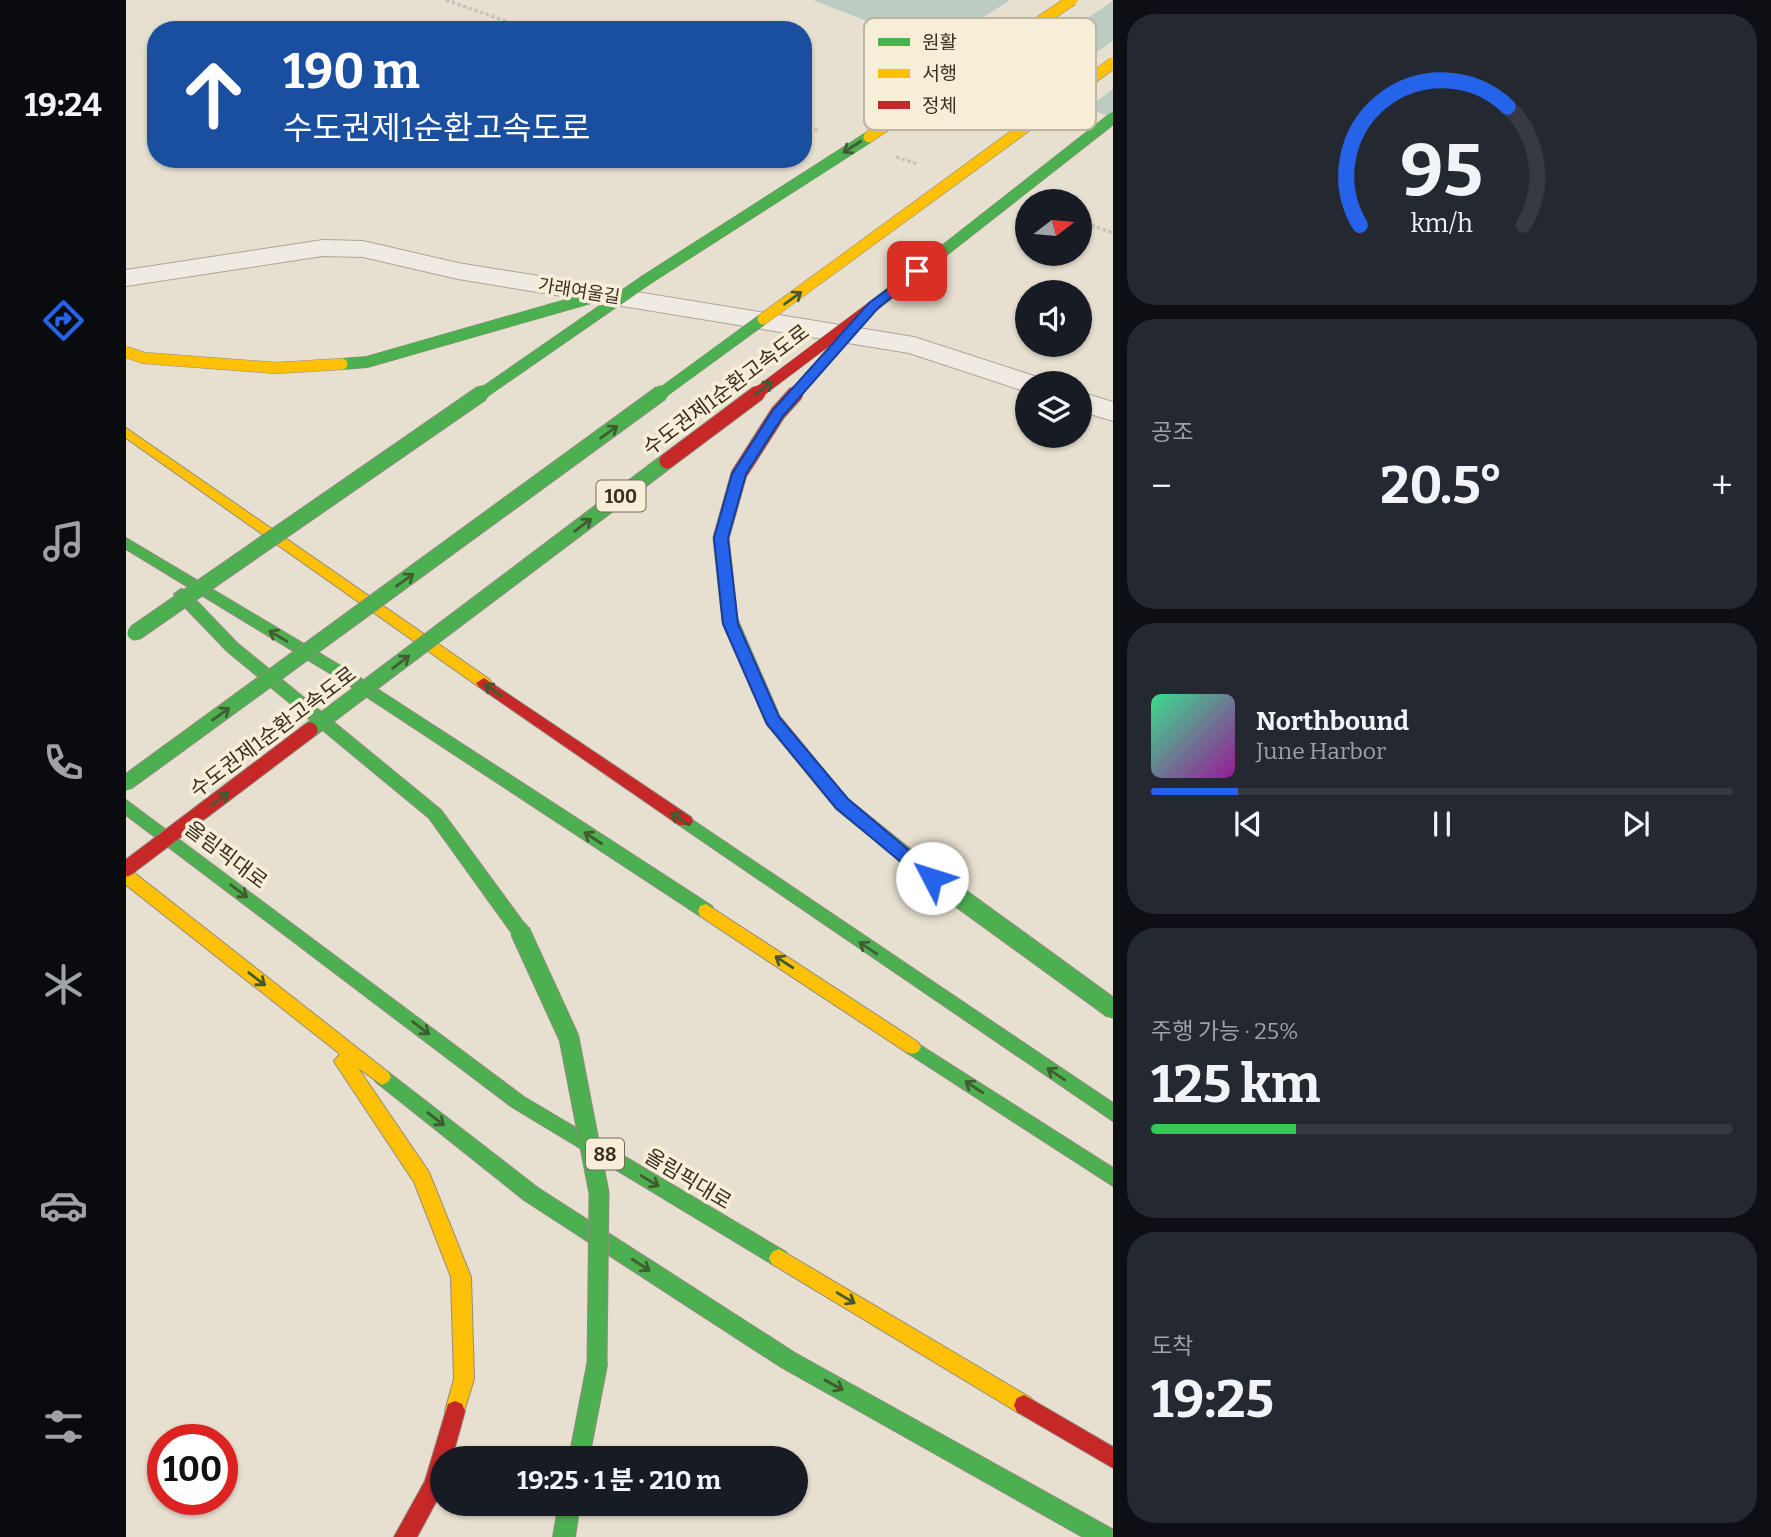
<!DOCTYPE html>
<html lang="ko">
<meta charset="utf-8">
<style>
:root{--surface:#171b24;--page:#242831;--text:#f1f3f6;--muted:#9ea1a6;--line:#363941;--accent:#2563eb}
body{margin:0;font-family:Bitter,"Noto Sans KR",serif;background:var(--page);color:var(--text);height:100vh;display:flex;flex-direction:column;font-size:26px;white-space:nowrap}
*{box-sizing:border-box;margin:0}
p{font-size:23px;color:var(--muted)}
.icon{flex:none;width:38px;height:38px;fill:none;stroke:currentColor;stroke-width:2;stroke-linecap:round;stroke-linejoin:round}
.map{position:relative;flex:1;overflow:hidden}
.side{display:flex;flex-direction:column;gap:14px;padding:14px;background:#0d0f14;width:658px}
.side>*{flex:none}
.hud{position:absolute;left:21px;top:21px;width:665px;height:147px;border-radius:28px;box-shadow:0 2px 5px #0004;background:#1a4fa0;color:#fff;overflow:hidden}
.needle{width:46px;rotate:74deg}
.controls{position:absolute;left:889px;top:189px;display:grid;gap:14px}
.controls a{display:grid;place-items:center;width:77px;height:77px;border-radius:50%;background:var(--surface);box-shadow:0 2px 5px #0004;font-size:35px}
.speed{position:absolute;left:21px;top:1424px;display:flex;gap:14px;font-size:35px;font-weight:700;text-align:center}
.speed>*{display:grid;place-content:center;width:91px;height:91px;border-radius:50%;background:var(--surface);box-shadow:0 2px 5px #0004;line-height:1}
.speed .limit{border:10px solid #d22;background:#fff;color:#111}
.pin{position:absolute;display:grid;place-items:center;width:60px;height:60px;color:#fff;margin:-30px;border-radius:14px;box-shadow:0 4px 10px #0006}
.me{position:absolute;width:77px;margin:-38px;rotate:310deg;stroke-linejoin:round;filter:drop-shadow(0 0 5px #0008)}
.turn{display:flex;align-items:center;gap:24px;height:147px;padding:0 21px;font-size:32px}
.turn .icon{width:91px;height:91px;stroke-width:2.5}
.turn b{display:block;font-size:49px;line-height:60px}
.big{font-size:52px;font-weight:700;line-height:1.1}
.side .card{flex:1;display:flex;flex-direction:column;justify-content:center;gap:10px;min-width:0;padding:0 24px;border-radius:28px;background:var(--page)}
.side .dial{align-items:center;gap:0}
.dial svg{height:182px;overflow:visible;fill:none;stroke:var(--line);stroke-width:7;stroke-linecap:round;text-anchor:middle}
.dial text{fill:var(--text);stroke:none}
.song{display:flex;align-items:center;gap:21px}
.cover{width:84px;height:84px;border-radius:10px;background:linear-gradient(135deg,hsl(150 70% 55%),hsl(300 70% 35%))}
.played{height:7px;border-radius:4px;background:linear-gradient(90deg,var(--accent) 15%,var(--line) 15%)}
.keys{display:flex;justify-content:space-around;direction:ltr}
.heat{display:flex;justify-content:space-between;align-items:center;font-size:38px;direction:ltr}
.charge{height:10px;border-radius:5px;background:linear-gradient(90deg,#34c759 25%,var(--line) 0)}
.trip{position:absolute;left:304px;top:1446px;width:378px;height:70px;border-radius:35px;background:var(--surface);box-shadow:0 2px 5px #0004;font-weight:700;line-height:70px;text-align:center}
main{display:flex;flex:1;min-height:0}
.tabs{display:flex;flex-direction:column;width:126px;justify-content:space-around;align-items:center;background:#090b0e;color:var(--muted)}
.tabs .icon{width:49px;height:49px}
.tabs .selected{color:var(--accent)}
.tabs b{font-size:32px;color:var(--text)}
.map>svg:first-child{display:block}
.water{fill:#bcccc2}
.pier{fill:#e7e0d1}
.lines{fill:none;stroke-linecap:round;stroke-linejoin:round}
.street-casing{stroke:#ada599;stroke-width:2}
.fast-casing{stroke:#928b80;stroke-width:2}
.slow-casing{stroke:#928b80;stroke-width:2}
.jam-casing{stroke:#928b80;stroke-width:2}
.path{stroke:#c8c2b9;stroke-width:3.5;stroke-dasharray:3.5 2.5;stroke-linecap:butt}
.street{fill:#efebe3;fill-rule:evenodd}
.fast{fill:#4caf50;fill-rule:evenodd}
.slow{fill:#ffc107;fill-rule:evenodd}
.jam{fill:#c62828;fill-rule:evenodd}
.fast-bridge-far2-casing{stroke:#928b80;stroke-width:12;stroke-linecap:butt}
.fast-bridge-far1-casing{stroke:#928b80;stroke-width:17;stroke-linecap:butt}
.fast-bridge-casing{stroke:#928b80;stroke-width:21;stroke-linecap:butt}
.slow-bridge-casing{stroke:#928b80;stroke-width:12;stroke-linecap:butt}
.jam-bridge-far1-casing{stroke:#928b80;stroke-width:12;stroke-linecap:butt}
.jam-bridge-casing{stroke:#928b80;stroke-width:17;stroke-linecap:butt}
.fast-bridge-far2{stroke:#4caf50;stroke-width:11}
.fast-bridge-far1{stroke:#4caf50;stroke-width:15}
.fast-bridge{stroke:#4caf50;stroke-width:19}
.slow-bridge{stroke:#ffc107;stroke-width:11}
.jam-bridge-far1{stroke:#c62828;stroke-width:11}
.jam-bridge{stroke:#c62828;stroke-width:15}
.oneway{stroke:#425b31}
.route{fill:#2563eb;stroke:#184099;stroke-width:2}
.labels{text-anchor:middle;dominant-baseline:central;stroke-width:7;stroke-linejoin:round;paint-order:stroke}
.far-street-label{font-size:18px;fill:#3d2e20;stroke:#f7eed8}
.shield{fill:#f7eed8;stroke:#756857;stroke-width:2}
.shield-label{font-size:19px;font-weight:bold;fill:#3d2e20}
.street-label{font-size:21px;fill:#3d2e20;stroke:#f7eed8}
.key{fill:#f7eed8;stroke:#bfb4a1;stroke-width:2}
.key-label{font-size:19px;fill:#3d2e20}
</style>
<main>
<nav class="tabs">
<b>19:24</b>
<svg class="icon selected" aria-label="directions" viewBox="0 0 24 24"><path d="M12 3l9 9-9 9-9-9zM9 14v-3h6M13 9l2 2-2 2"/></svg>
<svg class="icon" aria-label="music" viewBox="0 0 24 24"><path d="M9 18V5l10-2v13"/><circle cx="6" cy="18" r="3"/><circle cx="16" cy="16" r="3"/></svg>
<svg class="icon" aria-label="phone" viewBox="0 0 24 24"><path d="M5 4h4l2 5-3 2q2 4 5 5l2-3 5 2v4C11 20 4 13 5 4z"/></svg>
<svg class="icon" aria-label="climate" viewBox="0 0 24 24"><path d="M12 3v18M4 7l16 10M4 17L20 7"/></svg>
<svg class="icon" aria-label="car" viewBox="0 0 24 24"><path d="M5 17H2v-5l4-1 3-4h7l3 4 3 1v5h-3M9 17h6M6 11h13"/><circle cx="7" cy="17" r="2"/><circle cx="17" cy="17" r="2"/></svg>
<svg class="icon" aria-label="filters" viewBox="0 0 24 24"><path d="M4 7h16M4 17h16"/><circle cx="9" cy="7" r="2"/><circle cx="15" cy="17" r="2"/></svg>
</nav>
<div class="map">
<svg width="987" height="1537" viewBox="0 0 987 1537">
<rect width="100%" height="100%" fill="#e7e0d1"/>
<path class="water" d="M687 0H987V118Z"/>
<path class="pier" d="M884 0H987V1L874 77 806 51Z
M987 41V89L959 110 913 92Z"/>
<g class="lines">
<defs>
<path id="street" d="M197 240 237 241 332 263 788 337 911 377 915 383H901V392L783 353 332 279 237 257 197 256 0 286V270Z
M954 392 987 402V421L954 411Z"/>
<path id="fast" d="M0 538 225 672 586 906 588 911 586 916H574L215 680 0 549Z
M55 589 60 590 111 643 315 810 400 926 402 931 400 936 394 938 388 936 303 818 101 651 50 598 48 594Z
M0 800 398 1097 660 1252 663 1258 660 1264 653 1267 646 1264 386 1107 0 815Z
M559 815 987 1103V1121L553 825 551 821 553 817Z
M786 1040 987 1168V1186L780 1052 777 1047 780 1042Z
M256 1069 262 1072 412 1188 669 1353 986 1529 987 1537H957L655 1367 398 1200 250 1082 247 1077 250 1072Z
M471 1356 478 1358 481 1365 463 1458H443L461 1365 464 1358Z
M433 1503H454L449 1537H427Z"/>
<path id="slow" d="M0 428 363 679 366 683 363 687H353L0 438Z
M0 870 6 871 262 1072 265 1077 262 1082 256 1085 232 1068 303 1172 345 1277 348 1379 336 1418 329 1421 322 1418 319 1411 328 1379 325 1277 288 1182 211 1066 208 1061 214 1054 0 885Z
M580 904 792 1042 795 1047 792 1052 786 1054 780 1052 574 916 572 911 574 906Z
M653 1249 905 1398 908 1405 905 1412 898 1415 891 1412 646 1264 643 1258 646 1252Z"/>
<path id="jam" d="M358 678 565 817 567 821 565 825H553L353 687 350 683Z
M898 1395 987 1447V1468L891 1412 888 1405 891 1398Z
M329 1401 336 1404 339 1411 326 1458H317V1489L291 1537H268L299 1481 322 1404Z"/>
</defs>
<use href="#street" class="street-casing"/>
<use href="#fast" class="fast-casing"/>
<use href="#slow" class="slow-casing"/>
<use href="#jam" class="jam-casing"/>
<path class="path" d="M320 0 405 30
M677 125 692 130
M770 157 791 164
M954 221 987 233"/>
<use href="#street" class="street"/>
<use href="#fast" class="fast"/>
<use href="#slow" class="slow"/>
<use href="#jam" class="jam"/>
<defs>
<path id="fast-bridge-far2" d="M750 304 987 118
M216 364 241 362 482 293
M354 395 520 280 743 137
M533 395 637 319"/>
<path id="fast-bridge-far1" d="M604 621 647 720 716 804 832 897
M9 633 356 393
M184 730 541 461
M0 783 535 393"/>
<path id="fast-bridge" d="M830 895 987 1009
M394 931 443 1038 473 1193 471 1365"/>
<path id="slow-bridge" d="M743 137 946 0
M637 319 987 63
M0 352 18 358 150 368 216 364"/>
<path id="jam-bridge-far1" d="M629 395 750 304
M668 395 691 369"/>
<path id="jam-bridge" d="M541 461 632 393
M604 621 595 538 613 474 652 413 670 393
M0 869 184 730"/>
</defs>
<use href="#fast-bridge-far2" class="fast-bridge-far2-casing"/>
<use href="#fast-bridge-far1" class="fast-bridge-far1-casing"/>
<use href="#fast-bridge" class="fast-bridge-casing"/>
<use href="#slow-bridge" class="slow-bridge-casing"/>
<use href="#jam-bridge-far1" class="jam-bridge-far1-casing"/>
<use href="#jam-bridge" class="jam-bridge-casing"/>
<use href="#fast-bridge-far2" class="fast-bridge-far2"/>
<use href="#fast-bridge-far1" class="fast-bridge-far1"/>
<use href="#fast-bridge" class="fast-bridge"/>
<use href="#slow-bridge" class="slow-bridge"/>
<use href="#jam-bridge-far1" class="jam-bridge-far1"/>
<use href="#jam-bridge" class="jam-bridge"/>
</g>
<defs><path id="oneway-shaft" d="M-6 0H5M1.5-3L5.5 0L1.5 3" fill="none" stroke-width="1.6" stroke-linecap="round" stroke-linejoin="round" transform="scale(1.75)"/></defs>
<g class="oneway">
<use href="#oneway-shaft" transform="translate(726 147) rotate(147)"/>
<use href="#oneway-shaft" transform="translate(667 298) rotate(-36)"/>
<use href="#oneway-shaft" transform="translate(638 388) rotate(-37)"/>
<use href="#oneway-shaft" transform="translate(483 432) rotate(-36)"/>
<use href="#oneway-shaft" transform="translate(457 525) rotate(-37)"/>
<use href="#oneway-shaft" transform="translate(279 580) rotate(-36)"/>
<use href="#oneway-shaft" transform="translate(152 636) rotate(-149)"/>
<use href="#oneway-shaft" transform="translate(275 662) rotate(-37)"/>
<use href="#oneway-shaft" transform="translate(367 690) rotate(-145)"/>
<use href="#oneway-shaft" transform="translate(95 714) rotate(-36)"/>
<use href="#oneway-shaft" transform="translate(94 799) rotate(-37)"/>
<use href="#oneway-shaft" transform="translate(554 819) rotate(-146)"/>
<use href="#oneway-shaft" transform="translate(467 838) rotate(-147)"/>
<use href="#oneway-shaft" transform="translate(113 891) rotate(37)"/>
<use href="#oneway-shaft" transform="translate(742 948) rotate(-146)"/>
<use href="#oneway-shaft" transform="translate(658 962) rotate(-147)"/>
<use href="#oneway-shaft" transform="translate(131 979) rotate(38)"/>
<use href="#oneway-shaft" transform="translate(295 1028) rotate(37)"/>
<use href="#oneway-shaft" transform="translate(930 1074) rotate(-146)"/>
<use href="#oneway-shaft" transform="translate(848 1087) rotate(-147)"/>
<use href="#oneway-shaft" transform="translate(310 1119) rotate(38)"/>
<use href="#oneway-shaft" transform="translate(524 1181) rotate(31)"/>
<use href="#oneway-shaft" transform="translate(515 1265) rotate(33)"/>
<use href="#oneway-shaft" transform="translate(720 1298) rotate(31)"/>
<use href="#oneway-shaft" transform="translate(708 1385) rotate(29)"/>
</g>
<path class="route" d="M791 268 797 271 795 274 752 308 657 416 620 474 602 538 612 624 653 717 722 799 811 874 814 878 811 883H800L710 808 641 724 597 624 588 538 606 474 647 410 743 303Z"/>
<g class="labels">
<g class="far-street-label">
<text transform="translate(453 291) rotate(9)">가래여울길</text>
</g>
<g class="shield">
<rect x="470.5" y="480.5" width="49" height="31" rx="5"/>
<rect x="460" y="1138.5" width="38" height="31" rx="5"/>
</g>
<g class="shield-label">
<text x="495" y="496">100</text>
<text x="479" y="1154">88</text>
</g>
<g class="street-label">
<text transform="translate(600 390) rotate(-37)">수도권제1순환고속도로</text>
<text transform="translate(147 732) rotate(-37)">수도권제1순환고속도로</text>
<text transform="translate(100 855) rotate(37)">올림픽대로</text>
<text transform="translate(562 1179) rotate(31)">올림픽대로</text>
</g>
</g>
<rect x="738" y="18" width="232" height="112" rx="10" class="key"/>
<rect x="752" y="38" width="32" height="8" fill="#4caf50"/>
<rect x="752" y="69" width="32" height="9" fill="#ffc107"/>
<rect x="752" y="101" width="32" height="8" fill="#c62828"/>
<g class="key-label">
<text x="796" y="49">원활</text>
<text x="796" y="80">서행</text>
<text x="796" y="112">정체</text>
</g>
</svg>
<div class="controls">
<a><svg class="needle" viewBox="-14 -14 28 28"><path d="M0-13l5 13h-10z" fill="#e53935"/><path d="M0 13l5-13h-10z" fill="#9ea1a6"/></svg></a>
<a><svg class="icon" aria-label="sound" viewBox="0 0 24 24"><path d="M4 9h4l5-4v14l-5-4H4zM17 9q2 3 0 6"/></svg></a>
<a><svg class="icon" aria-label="layers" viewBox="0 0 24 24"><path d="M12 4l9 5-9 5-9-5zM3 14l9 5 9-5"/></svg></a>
</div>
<div class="speed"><div class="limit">100</div></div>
<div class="pin" style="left:791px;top:271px;background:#d93025"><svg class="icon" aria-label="arrive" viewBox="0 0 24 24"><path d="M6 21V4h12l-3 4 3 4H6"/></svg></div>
<svg class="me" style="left:806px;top:878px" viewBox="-20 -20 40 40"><circle r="19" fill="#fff"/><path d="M0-13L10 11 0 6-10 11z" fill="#2563eb"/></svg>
<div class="trip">19:25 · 1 분 · 210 m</div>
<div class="hud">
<div class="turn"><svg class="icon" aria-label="ahead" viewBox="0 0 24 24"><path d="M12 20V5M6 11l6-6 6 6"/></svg><div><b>190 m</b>수도권제1순환고속도로</div></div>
</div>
</div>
<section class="side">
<div class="card dial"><svg viewBox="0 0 100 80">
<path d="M14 69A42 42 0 1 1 86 69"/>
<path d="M14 69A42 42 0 0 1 79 17" stroke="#2563eb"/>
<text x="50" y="56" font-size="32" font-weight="700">95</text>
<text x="50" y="72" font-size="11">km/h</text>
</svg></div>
<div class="card"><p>공조</p>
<div class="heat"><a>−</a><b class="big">20.5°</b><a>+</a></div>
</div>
<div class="card">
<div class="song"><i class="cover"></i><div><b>Northbound</b><p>June Harbor</p></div></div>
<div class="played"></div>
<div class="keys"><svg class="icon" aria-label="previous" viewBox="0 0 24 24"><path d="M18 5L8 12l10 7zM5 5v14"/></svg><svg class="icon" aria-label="pause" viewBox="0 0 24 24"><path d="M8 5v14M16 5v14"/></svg><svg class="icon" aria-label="next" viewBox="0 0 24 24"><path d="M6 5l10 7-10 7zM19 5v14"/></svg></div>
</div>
<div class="card"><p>주행 가능 · 25%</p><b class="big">125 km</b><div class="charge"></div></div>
<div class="card"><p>도착</p><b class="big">19:25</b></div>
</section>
</main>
